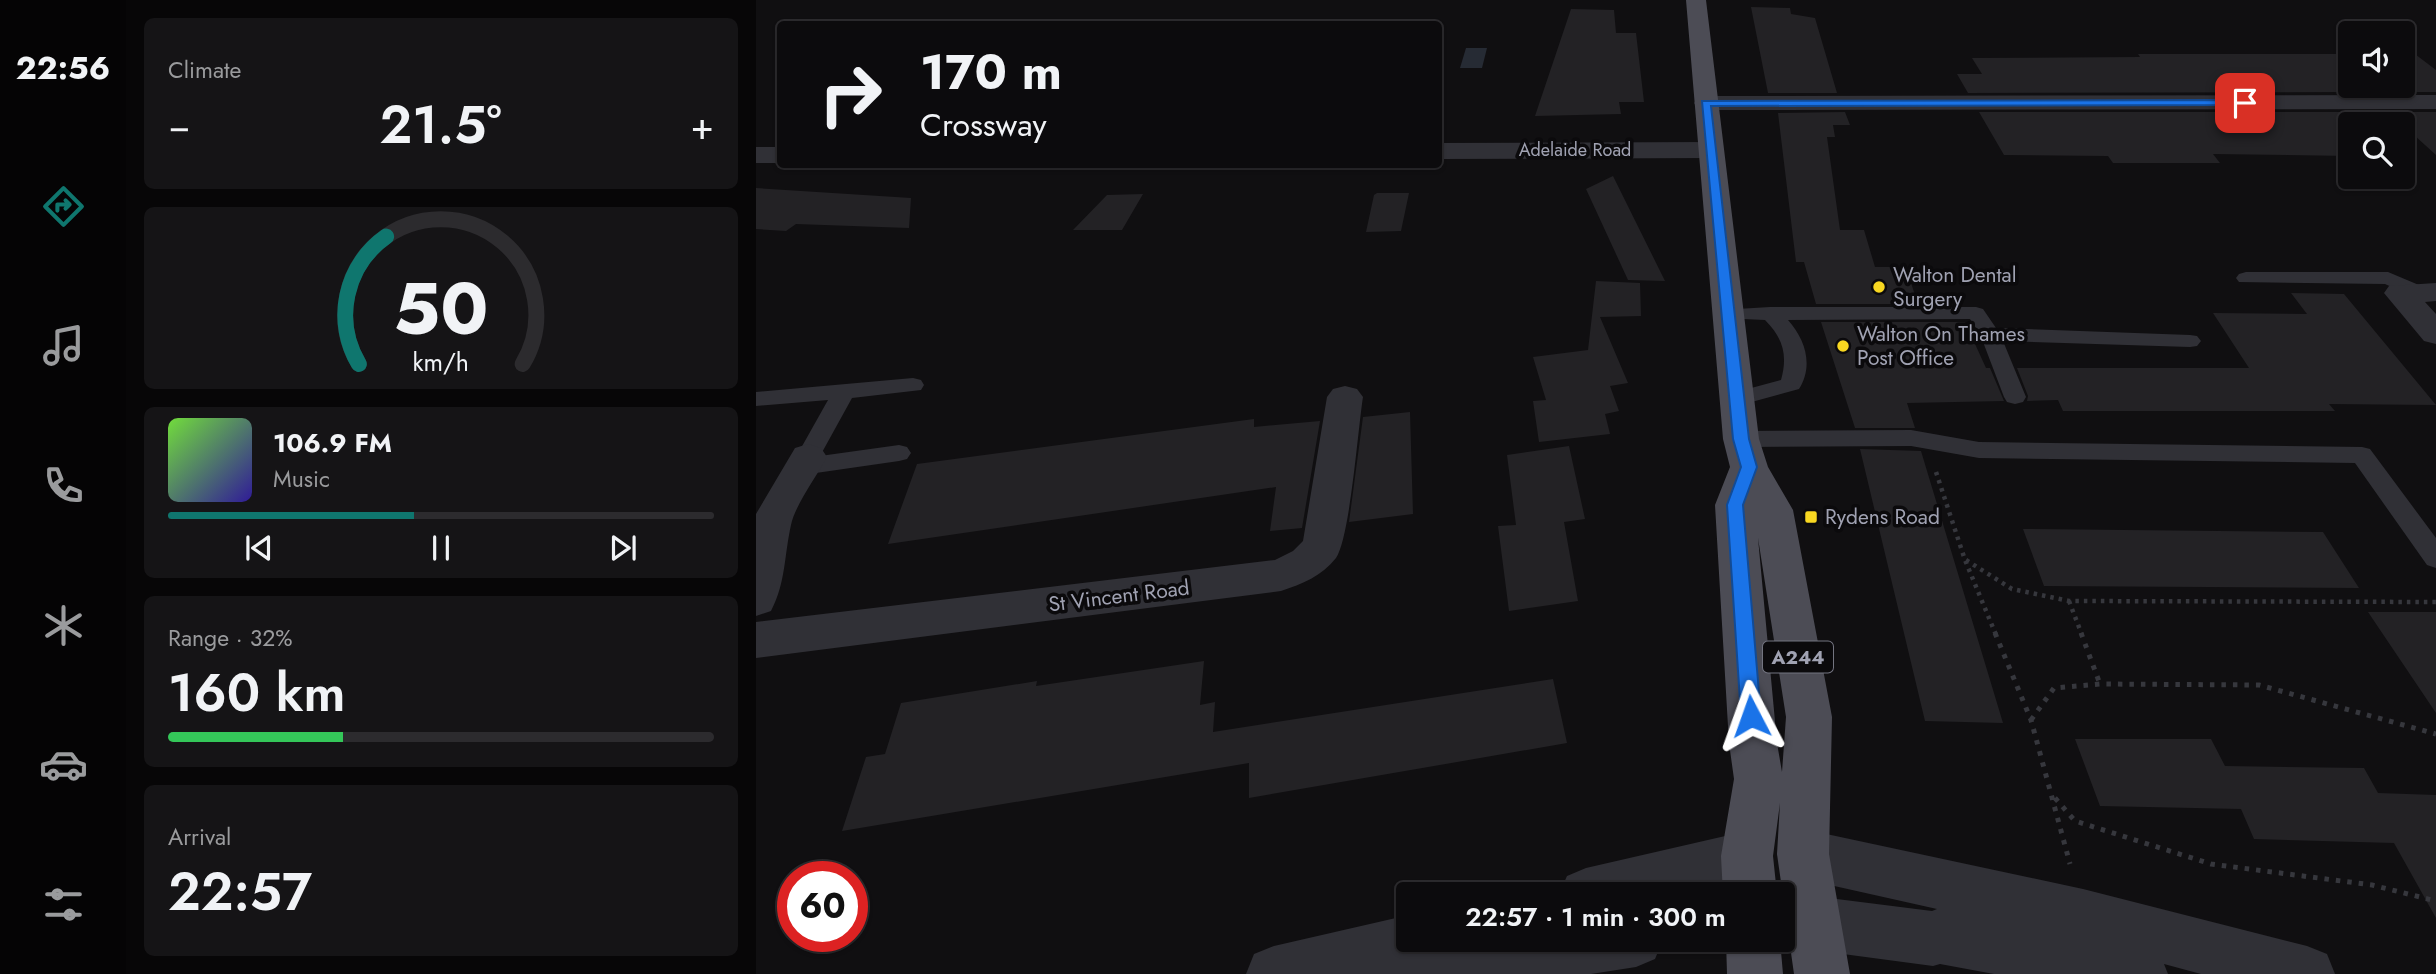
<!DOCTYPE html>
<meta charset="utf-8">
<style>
:root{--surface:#0c0b0d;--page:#151416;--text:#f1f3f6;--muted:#9a9b9d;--line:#2c2b2e;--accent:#0f766e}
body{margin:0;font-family:Jost,sans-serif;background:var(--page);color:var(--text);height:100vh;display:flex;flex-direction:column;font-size:26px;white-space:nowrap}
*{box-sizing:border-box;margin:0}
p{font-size:23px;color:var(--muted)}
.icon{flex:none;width:38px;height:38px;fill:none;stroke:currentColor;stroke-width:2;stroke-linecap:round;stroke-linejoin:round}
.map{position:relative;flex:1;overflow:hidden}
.details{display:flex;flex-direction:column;gap:18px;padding:18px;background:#070607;width:630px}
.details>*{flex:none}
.banner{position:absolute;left:21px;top:21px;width:665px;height:147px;border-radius:7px;box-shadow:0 2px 5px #0004,0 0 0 2px var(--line);background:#0c0b0d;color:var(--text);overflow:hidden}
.tools{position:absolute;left:1582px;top:21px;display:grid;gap:14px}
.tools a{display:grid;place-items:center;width:77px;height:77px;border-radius:7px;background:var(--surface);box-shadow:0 2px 5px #0004,0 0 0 2px var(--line);font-size:35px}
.speed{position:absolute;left:21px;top:861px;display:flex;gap:14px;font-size:35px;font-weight:700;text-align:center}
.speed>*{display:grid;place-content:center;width:91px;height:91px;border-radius:50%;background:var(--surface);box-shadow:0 2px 5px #0004,0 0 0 2px var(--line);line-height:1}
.speed .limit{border:10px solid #d22;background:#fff;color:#111}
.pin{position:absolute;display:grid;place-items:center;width:60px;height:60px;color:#fff;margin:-30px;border-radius:14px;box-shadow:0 4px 10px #0006}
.me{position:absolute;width:77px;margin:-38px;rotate:356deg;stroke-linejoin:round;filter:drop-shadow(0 0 5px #0008)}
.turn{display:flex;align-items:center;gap:24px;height:147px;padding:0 28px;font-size:32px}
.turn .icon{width:91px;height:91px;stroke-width:2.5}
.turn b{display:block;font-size:49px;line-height:60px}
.big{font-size:52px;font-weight:600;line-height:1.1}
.details .widget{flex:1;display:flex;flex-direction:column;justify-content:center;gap:10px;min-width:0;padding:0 24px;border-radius:10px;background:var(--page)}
.details .dial{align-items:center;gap:0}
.dial svg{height:182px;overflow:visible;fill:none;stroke:var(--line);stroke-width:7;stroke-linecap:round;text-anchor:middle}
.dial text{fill:var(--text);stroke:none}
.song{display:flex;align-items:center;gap:21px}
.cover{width:84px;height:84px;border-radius:10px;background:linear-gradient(135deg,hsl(100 70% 55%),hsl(250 70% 35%))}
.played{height:7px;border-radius:4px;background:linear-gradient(90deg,var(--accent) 45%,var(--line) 45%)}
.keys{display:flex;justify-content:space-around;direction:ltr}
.heat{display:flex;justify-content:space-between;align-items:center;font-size:38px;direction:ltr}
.charge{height:10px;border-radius:5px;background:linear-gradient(90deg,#34c759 32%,var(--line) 0)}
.trip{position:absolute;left:640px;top:882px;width:399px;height:70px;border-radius:7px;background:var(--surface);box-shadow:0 2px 5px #0004,0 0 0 2px var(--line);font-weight:600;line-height:70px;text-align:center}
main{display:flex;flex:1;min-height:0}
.tab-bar{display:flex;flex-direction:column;width:126px;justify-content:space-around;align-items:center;background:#050405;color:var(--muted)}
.tab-bar .icon{width:49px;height:49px}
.tab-bar .active{color:var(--accent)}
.tab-bar b{font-size:32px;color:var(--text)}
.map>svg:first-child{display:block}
.water{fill:#262b34}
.building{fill:#232225}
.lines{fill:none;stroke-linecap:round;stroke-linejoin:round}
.path-far1{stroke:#36373d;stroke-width:4.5;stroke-dasharray:3.5 5;stroke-linecap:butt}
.path{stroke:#36373d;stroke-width:5;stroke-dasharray:4.5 7;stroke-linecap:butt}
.service{fill:#303036;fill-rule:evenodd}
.minor{fill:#303036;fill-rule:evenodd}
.tertiary{fill:#303036;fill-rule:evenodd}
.primary{fill:#4c4c55;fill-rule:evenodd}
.route{fill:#1a73e8;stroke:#114b97;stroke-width:2}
.poi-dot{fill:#f8d721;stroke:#0b0a0c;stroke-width:2.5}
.labels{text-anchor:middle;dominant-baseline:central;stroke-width:7;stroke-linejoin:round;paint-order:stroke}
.far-street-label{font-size:18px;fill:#a0a2b2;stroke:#0b0a0c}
.shield{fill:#0b0a0c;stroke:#737480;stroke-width:2}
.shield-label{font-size:19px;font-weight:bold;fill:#a0a2b2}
.poi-label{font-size:21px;fill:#a0a2b2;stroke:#0b0a0c;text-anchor:start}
.street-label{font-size:21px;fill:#a0a2b2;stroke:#0b0a0c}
</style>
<main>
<nav class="tab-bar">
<b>22:56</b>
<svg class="icon active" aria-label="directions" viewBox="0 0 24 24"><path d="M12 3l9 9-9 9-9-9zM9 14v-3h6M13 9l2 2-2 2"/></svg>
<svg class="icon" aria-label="music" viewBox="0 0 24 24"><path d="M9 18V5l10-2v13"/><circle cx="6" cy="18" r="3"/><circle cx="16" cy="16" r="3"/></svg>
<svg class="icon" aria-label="phone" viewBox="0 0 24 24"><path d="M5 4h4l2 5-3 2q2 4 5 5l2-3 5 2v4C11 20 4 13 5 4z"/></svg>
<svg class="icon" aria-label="climate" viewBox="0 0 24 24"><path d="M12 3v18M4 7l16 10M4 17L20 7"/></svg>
<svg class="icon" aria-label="car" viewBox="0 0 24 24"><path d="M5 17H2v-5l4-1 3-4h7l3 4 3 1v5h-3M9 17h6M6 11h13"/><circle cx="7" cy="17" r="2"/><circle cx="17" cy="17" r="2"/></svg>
<svg class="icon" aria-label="filters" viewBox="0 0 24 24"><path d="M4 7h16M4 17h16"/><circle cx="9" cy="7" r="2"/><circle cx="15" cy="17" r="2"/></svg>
</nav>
<section class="details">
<div class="widget"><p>Climate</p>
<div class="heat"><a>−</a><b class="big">21.5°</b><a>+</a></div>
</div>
<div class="widget dial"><svg viewBox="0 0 100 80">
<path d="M14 69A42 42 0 1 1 86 69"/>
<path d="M14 69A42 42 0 0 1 26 13" stroke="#0f766e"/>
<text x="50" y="56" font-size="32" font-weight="700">50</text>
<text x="50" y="72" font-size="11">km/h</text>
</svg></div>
<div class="widget">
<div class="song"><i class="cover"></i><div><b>106.9 FM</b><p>Music</p></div></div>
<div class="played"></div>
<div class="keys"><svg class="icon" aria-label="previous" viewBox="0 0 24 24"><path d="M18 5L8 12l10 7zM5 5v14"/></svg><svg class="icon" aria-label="pause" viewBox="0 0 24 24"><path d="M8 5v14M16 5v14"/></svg><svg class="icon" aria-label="next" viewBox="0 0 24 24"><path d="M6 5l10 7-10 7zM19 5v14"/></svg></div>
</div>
<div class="widget"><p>Range · 32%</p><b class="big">160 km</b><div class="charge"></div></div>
<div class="widget"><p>Arrival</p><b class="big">22:57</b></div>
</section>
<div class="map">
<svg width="1680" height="974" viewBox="0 0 1680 974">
<rect width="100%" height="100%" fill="#100f11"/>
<path class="water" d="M710 48H731L726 68H704Z"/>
<path class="building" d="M995 7 1034 8 1035 14 1059 18 1081 93H1012Z
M815 9 858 10 860 33H880L888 102H863L865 114 779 116Z
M1647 45 1680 70V92H1647Z
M1382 54H1584L1594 62V92L1212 93 1201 74H1226L1216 58 1384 57Z
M1089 112 1094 125H1077L1079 137H1071L1084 230H1108L1119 267H1138L1143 278 1153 277 1162 304H1060L1048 262H1040L1022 113Z
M1223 112H1594V156L1457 154 1464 163H1357L1352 156 1248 155Z
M1647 112H1680V155L1647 125Z
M857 176 909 281 872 280 830 189Z
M0 188 155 198 153 228 40 224 30 231 0 229Z
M621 193H653L645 231 610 232 618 195Z
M387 194 366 230H317L351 195Z
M840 281 884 283 885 316 844 317 872 383 854 386 863 411 849 414 854 434 783 442 777 401 790 400 777 357 832 350Z
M1535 293 1588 294 1680 405 1573 404 1579 411H1307L1302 400 1271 401 1272 396 1261 368H1493L1457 313 1551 314Z
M1065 322H1209L1230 368H1234L1248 401 1151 403 1159 428H1099Z
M654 412 657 514 593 522 607 417Z
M498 419V427L564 421 546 528 514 531 520 487 132 544 161 464Z
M813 446 829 519 808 522 822 601 753 611 742 526 760 525 751 455Z
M1104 449 1165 451 1247 723 1169 721Z
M1267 529 1567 532 1603 588 1288 586Z
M1612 612H1680V713Z
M448 661 444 705 459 702 457 732 797 679 811 743 493 798V763L86 831 110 757 129 754 145 703 281 681 280 686Z
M1319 739H1455L1469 766 1608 768 1622 793 1680 795V918L1638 843 1498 839 1485 809 1344 806Z"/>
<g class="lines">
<path class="path-far1" d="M1180 472 1209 560 1240 635
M1210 560 1256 589 1313 601 1680 602
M1313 601 1326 635"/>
<path class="path" d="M1239 633 1275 720 1314 864
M1325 633 1344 684
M1275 720 1298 688 1344 684 1503 685 1680 734
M1299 798 1319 821 1455 864 1616 885 1680 901"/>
<path class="service" d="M1490 272H1632L1670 288 1673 292 1670 296H1656L1629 284 1483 282 1480 278 1483 274Z
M1014 307H1220L1227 309 1240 328 1434 335 1441 336 1445 341 1441 346 1434 347 1247 341 1270 397 1267 402 1259 404 1251 402 1248 397 1224 334 1214 319 1032 320C1049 339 1058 365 1043 389L981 406 973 404 970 399 973 394 1025 380C1032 355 1027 338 1009 320L965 318 962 314 965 310Z
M157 378 165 380 168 385 165 390 96 398 64 456 143 445 151 447 155 453 151 459 143 461 46 475 38 473 34 467 42 460 40 457 72 400 0 406V392Z
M1155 430 1223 442 1606 447 1614 449 1680 538V568L1671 565 1599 463 1223 458 1155 446 985 447 977 445 973 439 977 433 985 431Z"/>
<path class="minor" d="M1680 95V109L950 110 941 108 938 103 941 98 950 96Z
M955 142 964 144 968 150 964 156 955 158 682 159V143Z
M0 147H24V163H0Z
M1680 283V301L1669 302 1680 314V344L1668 341 1628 293 1633 286Z
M589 386 601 389 607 397C602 428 594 538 580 558 566 576 546 584 525 591L0 658V622L519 560 537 551 547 541 571 397 577 389Z
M52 444 65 448 71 457C61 476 39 505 35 525 28 556 30 582 15 611L0 616V514L39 448Z"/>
<path class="tertiary" d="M1047 829 1327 889 1551 946 1571 954 1579 974H1445L1408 964 1412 974H1238L1184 964 1177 966 1057 950 1038 942 1030 923 1038 904 1057 896 1176 911 1181 909 1047 879 1029 871 1021 854 1029 837Z
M991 831 1009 839 1017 856 1009 873 936 894H803L811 876 830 868Z
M653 915V940H907L899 959 880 967 835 974H490L498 954 518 946Z"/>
<path class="primary" d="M930 0H950L1003 439 1012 467 1037 510 1076 717 1073 854 1094 974H1038L1021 854 1024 803 1017 856 1021 894H967L965 856 978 779 973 743 959 505 974 467 967 439ZM1002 538 1030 717 1026 772 1021 743Z
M970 940H1024L1027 974H971Z"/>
</g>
<path class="route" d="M1489 100 1492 101V105L955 106 993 439 1001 467 987 505 1005 716 1002 722 995 725 988 722 985 716 971 505 985 467 977 439 946 101Z"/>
<g class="poi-dot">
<circle cx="1123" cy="287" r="7"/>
<circle cx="1087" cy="346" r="7"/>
<rect x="1048" y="510" width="14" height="14" rx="3.5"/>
</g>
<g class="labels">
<g class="far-street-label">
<text x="819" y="150">Adelaide Road</text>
</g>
<rect class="shield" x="1007" y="641.5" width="70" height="31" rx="5"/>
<g class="shield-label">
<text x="1042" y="657">A244</text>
</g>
<g class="poi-label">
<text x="1137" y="275">Walton Dental<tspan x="1137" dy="24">Surgery</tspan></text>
<text x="1101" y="334">Walton On Thames<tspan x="1101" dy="24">Post Office</tspan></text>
<text x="1069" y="517">Rydens Road</text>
</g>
<g class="street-label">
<text transform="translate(363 596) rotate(-7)">St Vincent Road</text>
</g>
</g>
</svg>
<div class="tools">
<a><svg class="icon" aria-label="sound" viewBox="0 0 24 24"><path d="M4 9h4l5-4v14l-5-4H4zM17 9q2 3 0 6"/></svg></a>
<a><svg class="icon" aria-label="search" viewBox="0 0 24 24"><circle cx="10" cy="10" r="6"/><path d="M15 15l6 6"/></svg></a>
</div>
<div class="speed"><div class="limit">60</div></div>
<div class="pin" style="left:1489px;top:103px;background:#d93025"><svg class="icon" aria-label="arrive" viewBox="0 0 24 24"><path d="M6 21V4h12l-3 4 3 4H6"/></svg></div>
<svg class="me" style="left:995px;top:716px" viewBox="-20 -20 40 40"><path d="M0-17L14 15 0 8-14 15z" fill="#1a73e8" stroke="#fff" stroke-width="4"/></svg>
<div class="trip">22:57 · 1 min · 300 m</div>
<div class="banner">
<div class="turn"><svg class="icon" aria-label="right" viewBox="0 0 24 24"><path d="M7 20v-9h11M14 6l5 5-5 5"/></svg><div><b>170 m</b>Crossway</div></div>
</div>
</div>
</main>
